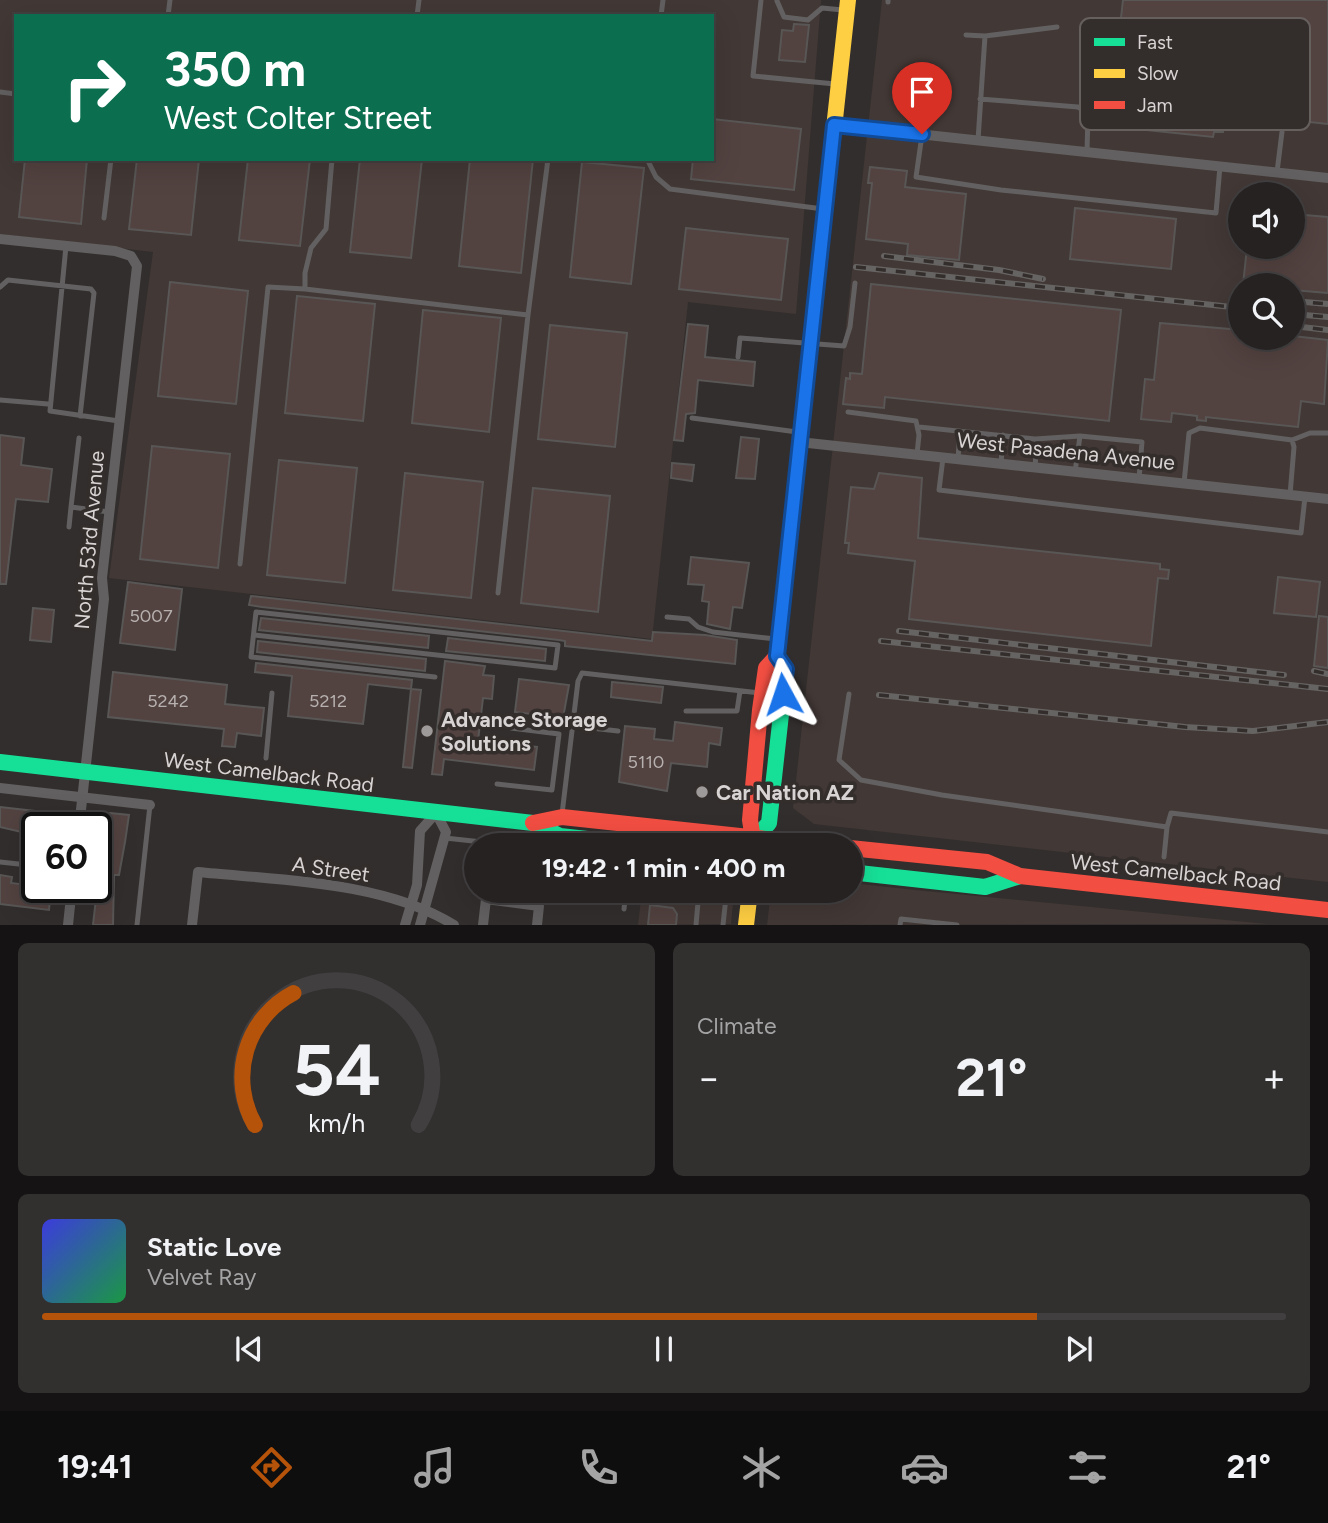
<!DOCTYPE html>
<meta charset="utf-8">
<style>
:root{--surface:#262222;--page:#322f2f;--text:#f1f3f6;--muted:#a4a4a5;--line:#423f40;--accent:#b45309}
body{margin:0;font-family:Figtree,sans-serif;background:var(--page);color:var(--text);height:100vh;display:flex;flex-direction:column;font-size:26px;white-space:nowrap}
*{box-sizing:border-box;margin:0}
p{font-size:23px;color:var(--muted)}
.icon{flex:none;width:38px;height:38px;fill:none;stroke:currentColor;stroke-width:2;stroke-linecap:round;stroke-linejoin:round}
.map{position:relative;height:925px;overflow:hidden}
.drawer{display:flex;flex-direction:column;gap:18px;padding:18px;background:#151313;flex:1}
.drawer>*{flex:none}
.top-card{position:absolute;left:14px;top:14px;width:700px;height:147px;border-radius:0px;box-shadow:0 7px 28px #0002,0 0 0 2px var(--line);background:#0b6e4f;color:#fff;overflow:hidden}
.tools{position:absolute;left:1228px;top:182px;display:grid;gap:14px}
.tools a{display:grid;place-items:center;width:77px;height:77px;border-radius:50%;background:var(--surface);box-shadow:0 7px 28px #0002,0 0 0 2px var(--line);font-size:35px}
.speed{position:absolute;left:21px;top:812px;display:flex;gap:14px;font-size:35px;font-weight:700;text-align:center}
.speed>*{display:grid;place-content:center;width:91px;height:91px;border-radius:50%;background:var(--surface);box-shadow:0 7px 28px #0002,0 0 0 2px var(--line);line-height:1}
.speed .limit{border:4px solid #111;border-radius:10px;background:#fff;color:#111}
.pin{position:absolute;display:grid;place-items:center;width:60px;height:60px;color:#fff;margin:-72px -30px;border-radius:50% 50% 50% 0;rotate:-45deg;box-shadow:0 0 7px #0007}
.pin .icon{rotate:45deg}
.me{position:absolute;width:77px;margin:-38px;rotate:355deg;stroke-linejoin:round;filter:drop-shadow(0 0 5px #0008)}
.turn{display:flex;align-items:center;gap:24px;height:147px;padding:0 35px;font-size:32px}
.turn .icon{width:91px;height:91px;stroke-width:2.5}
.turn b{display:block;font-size:49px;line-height:60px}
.big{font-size:52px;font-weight:700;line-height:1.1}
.drawer .widget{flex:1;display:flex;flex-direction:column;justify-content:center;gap:10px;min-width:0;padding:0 24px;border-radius:10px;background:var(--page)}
.drawer .dial{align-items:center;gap:0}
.dial svg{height:182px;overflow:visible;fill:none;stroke:var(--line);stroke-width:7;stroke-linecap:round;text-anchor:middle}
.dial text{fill:var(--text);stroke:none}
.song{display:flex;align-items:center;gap:21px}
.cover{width:84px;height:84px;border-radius:10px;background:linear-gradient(135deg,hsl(240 70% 55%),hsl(140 70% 35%))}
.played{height:7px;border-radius:4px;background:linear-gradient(90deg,var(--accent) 80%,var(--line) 80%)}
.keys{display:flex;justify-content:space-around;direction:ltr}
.heat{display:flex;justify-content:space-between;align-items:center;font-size:38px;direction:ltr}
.drawer .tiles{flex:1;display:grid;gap:18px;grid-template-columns:1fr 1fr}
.widget:last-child{grid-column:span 2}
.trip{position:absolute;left:464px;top:833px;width:399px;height:70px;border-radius:35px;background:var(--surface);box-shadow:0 7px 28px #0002,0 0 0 2px var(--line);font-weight:700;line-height:70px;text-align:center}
.dock{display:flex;height:112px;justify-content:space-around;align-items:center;background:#0f0e0e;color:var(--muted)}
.dock .icon{width:49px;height:49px}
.dock .active{color:var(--accent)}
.dock b{font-size:32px;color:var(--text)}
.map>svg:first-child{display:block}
.built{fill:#423836;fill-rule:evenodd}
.building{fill:#524240;stroke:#595656;stroke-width:2}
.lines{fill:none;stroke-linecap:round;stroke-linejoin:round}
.lane{stroke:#626060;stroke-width:5}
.street{stroke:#626060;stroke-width:10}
.fast{stroke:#16e098;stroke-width:16}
.slow{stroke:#ffcf43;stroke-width:16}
.jam{stroke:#f24e42;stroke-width:16}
.rail-casing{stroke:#666463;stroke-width:6}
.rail{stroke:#332d2c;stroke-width:3.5;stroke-dasharray:10;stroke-linecap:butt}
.route-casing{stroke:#114b97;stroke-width:18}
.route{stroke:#1a73e8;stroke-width:12}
.poi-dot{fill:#9e9a99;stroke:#332d2c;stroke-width:2.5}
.labels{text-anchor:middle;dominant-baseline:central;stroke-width:7;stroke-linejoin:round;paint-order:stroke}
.number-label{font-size:18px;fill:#b6b0ae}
.street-label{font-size:21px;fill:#d8d4d3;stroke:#332d2c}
.poi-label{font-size:21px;font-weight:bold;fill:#d8d4d3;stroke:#332d2c;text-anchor:start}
.key{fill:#332d2c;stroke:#655f5e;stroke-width:2}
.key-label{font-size:19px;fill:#d8d4d3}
</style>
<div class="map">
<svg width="1328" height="925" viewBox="0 0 1328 925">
<rect width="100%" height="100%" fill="#322e2d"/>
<path class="built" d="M0 0H821L796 314 688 302 652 639 109 578 153 252 0 234ZM16 16H712V159H16Z
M882 0H1328V882L814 824 793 808ZM1241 194H1293V247H1241ZM1241 285H1293V338H1241Z
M851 883 915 890 1267 924 767 925 771 891H850Z
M642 891H734L731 924 638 925Z"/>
<path class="building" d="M1123 0H1328V124L1225 113 1223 132H1214L1213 137 1109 126Z
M794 24 809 25 805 62 779 60 782 30 793 31Z
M712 119 801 129 794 190 691 179 693 159H712Z
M25 159H87L81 224 19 217Z
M137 159H199L191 235 129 229Z
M248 159H310L300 246 239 240Z
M360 159H422L411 258 350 252Z
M470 159H533L521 273 459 266Z
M582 162 644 168 631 284 570 277Z
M870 167 907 171 905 187 966 194 959 260 907 255 908 244 866 239 872 183H868Z
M1075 208 1176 219 1171 269 1070 259Z
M1293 214 1328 217V293L1293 290V285H1243L1247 247 1284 250V247H1293Z
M686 228 788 239 781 300 679 289Z
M170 282 248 291 236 404 158 396Z
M871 284 1121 310 1109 421 885 397 884 408 843 404 846 378 850 379V373L862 374Z
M297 296 375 304 363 421 285 413Z
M423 310 501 318 489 432 412 423Z
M1160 323 1241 330V338L1293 336 1328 340 1324 404 1301 401 1298 427 1206 417V421L1197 420V416L1172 413 1171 422 1141 419 1145 379 1154 380Z
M688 324 708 326 705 357 755 362 753 386 698 380 695 413 686 414 683 441 674 440Z
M550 325 627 333 615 447 538 439Z
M0 435 24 438 21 465 52 469 48 502 16 499 6 584H0Z
M741 437 759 439 755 479 736 478Z
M152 446 230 454 218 568 140 559Z
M279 460 357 468 345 583 267 575Z
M672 463 694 465 692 481 671 478Z
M405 473 483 482 471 598 393 590Z
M879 473 922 478 918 538 1160 564V569L1169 570 1168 579 1158 578 1151 646 909 619 915 561 848 553 849 543H845L851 487 874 489Z
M533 488 610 496 598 612 521 603Z
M691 557 749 563 742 608 733 607 730 629 707 624 709 602 702 601 704 585 688 584Z
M1278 577 1320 582 1316 617 1274 613Z
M128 582 182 589 175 650 120 643Z
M251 596 652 641 653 632 705 635 737 640 735 664 565 646V641L559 640 262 607 249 605Z
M33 608 54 610 51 642 30 640Z
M1319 616 1328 617V668L1314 666Z
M261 618 429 636 428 648 259 630Z
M448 638 546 649 545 661 446 651Z
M258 641 426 659 425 671 257 652Z
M445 661 485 666 483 675 494 676 492 699 483 698 478 741 537 747 534 770 444 759 442 775 432 774Z
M256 663 412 680 411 689 368 684 363 724 288 716 292 676 255 672Z
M113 672 227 685 225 704 264 708 261 736 237 733 235 747 222 746 224 729 108 717Z
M519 679 569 685 563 718 515 712Z
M612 682 663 687 661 703 611 697Z
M411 689 421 690 412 768 403 767Z
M675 722 722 728 720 745 709 743 707 767 671 763 667 791 619 782 625 726 655 729 654 739 673 741Z
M0 807 52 813 51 828H26V833L0 827Z
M110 813 129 815 125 842 119 875H114L113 925H93L102 846Z
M0 875 12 877 11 883 51 888 49 910 0 904Z
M650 905 673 908 677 914 676 925H648Z"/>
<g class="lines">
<path class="lane" d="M761 0 753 76 835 84
M777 1 784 17 808 20 822 8 843 10
M888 2V0
M168 16 170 0
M417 16 419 0
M661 16 663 0
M966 35 985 36 978 140
M985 36 1057 27
M0 92 16 94
M980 99 1078 107 1088 113 1087 152
M922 135 916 177 1001 190 1216 213 1220 166
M647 159 656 177 670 189 823 209
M1277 172 1282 132
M104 218 111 159
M66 246 50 411 119 421
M0 287 8 280 91 289 94 293 80 416
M305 289 528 315 498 593
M528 315 548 159
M738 357 740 338 844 346 850 327 855 283
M0 400 48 404
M848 412 916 421 919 435 917 454
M692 418 797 432
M919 427 1035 439 1080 436
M1292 440 1310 433H1328
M943 458 939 490 1301 533 1305 497
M958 459 960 431
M1001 464 1003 435
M1035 467 1037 439
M1075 472 1080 436 1142 442 1139 479
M1184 483 1189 433 1200 428 1292 440 1294 447 1290 495
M71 507 79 438
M69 527 71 507 109 512
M240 564 268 287 305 289V273L311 248 326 229 332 159
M667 617 689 619 698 627 713 632 776 639
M254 635 555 668 558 645 256 612 251 657 435 677
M849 694 839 760 861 780 942 795 1167 827 1164 857
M686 711H737L740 691
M573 726 618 731
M266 758 272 693
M497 784 552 790 559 734 511 728
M562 814 578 681 582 673 760 693
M1167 827 1171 813 1328 832
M445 838 511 845
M0 862 37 866
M664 891 745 899
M624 909 626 891
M137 925 150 805
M696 925 699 891
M723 925 726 897
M900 925 901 919 957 925"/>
<path class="street" d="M834 125 1328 178
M0 239 115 251 131 256 137 266 102 578 104 599 79 828
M799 442 1328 499
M0 788 150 805
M68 925 72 887
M192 925 198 872C277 880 384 881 454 925
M405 925 417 885 420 831 436 813 446 832 420 925
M483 925 486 899 539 906 537 925"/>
<path class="fast" d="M0 762 533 823 560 836 642 845
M755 838 769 823 786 669 777 656
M850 872 985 887 1020 876"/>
<path class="slow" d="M809 357 848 0
M746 925 750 891"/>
<path class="jam" d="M533 823 562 817 823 845
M754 845 750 820 760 710 766 668 777 656 809 357
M850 848 987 862 1020 876 1328 910"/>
<defs>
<path id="rail" d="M884 256 999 270 1043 279
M856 267 1241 308
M1293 301 1328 304
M1293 314 1328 317
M1293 326 1328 330
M899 631 1284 675
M881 641 1328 689
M1314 671 1328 674
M879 695 1185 727 1253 731 1328 722"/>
</defs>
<use href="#rail" class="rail-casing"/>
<use href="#rail" class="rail"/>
</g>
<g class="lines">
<defs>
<path id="route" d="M783 694 786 669 777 656 834 125 922 134"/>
</defs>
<use href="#route" class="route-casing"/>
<use href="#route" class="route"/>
</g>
<g class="poi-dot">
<circle cx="427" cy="731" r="7"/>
<circle cx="702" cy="792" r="7"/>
</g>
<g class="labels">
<g class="number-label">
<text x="151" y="616">5007</text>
<text x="168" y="701">5242</text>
<text x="328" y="701">5212</text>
<text x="646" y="762">5110</text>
</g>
<g class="street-label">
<text transform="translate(1066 451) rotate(6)">West Pasadena Avenue</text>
<text transform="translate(89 540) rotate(-85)">North 53rd Avenue</text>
<text transform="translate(269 772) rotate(7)">West Camelback Road</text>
<text transform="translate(331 869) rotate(8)">A Street</text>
<text transform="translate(1176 872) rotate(6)">West Camelback Road</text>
</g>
<g class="poi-label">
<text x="441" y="719">Advance Storage<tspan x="441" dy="24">Solutions</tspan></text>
<text x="716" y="792">Car Nation AZ</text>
</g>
</g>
<rect x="1080" y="18" width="230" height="112" rx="10" class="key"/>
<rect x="1094" y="38" width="31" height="8" fill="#16e098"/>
<rect x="1094" y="69" width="31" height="9" fill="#ffcf43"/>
<rect x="1094" y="101" width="31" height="8" fill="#f24e42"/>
<g class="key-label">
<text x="1137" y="49">Fast</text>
<text x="1137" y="80">Slow</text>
<text x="1137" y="112">Jam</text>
</g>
</svg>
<div class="tools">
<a><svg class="icon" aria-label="sound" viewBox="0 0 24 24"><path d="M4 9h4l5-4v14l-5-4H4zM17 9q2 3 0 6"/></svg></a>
<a><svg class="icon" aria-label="search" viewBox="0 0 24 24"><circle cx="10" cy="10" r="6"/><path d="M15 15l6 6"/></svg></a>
</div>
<div class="speed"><div class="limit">60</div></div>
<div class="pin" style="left:922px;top:134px;background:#d93025"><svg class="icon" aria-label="arrive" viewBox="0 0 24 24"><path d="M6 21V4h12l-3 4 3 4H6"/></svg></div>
<svg class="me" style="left:783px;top:694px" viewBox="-20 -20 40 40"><path d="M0-17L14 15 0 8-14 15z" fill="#1a73e8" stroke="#fff" stroke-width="4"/></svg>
<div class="trip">19:42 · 1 min · 400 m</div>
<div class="top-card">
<div class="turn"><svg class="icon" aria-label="right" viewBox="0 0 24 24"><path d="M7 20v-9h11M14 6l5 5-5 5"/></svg><div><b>350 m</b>West Colter Street</div></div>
</div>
</div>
<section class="drawer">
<div class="tiles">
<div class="widget dial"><svg viewBox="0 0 100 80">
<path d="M14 69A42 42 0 1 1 86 69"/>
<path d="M14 69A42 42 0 0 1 31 11" stroke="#b45309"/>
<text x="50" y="56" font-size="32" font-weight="700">54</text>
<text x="50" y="72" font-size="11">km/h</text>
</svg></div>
<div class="widget"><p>Climate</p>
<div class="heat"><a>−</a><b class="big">21°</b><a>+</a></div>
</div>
<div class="widget">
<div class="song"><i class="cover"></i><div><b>Static Love</b><p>Velvet Ray</p></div></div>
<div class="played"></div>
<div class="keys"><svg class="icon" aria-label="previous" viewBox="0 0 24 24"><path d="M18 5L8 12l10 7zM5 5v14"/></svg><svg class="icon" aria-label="pause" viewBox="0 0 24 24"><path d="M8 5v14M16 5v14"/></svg><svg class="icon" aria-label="next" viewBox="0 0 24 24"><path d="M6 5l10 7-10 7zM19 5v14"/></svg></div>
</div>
</div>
</section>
<nav class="dock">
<b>19:41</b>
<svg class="icon active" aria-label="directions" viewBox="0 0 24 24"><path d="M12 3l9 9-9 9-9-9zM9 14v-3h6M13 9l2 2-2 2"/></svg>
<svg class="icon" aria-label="music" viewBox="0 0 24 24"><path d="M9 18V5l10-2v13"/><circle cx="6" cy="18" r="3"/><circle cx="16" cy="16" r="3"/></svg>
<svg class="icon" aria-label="phone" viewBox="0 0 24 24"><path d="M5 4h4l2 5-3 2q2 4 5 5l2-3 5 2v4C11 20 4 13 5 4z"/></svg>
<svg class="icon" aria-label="climate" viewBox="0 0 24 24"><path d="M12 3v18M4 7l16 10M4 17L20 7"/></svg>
<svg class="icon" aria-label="car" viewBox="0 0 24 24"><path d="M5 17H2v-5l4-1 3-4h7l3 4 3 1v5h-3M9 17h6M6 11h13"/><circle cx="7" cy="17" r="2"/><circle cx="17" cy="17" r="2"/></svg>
<svg class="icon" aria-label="filters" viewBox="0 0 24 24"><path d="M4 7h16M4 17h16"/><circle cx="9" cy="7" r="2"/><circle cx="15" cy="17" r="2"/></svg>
<b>21°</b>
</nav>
